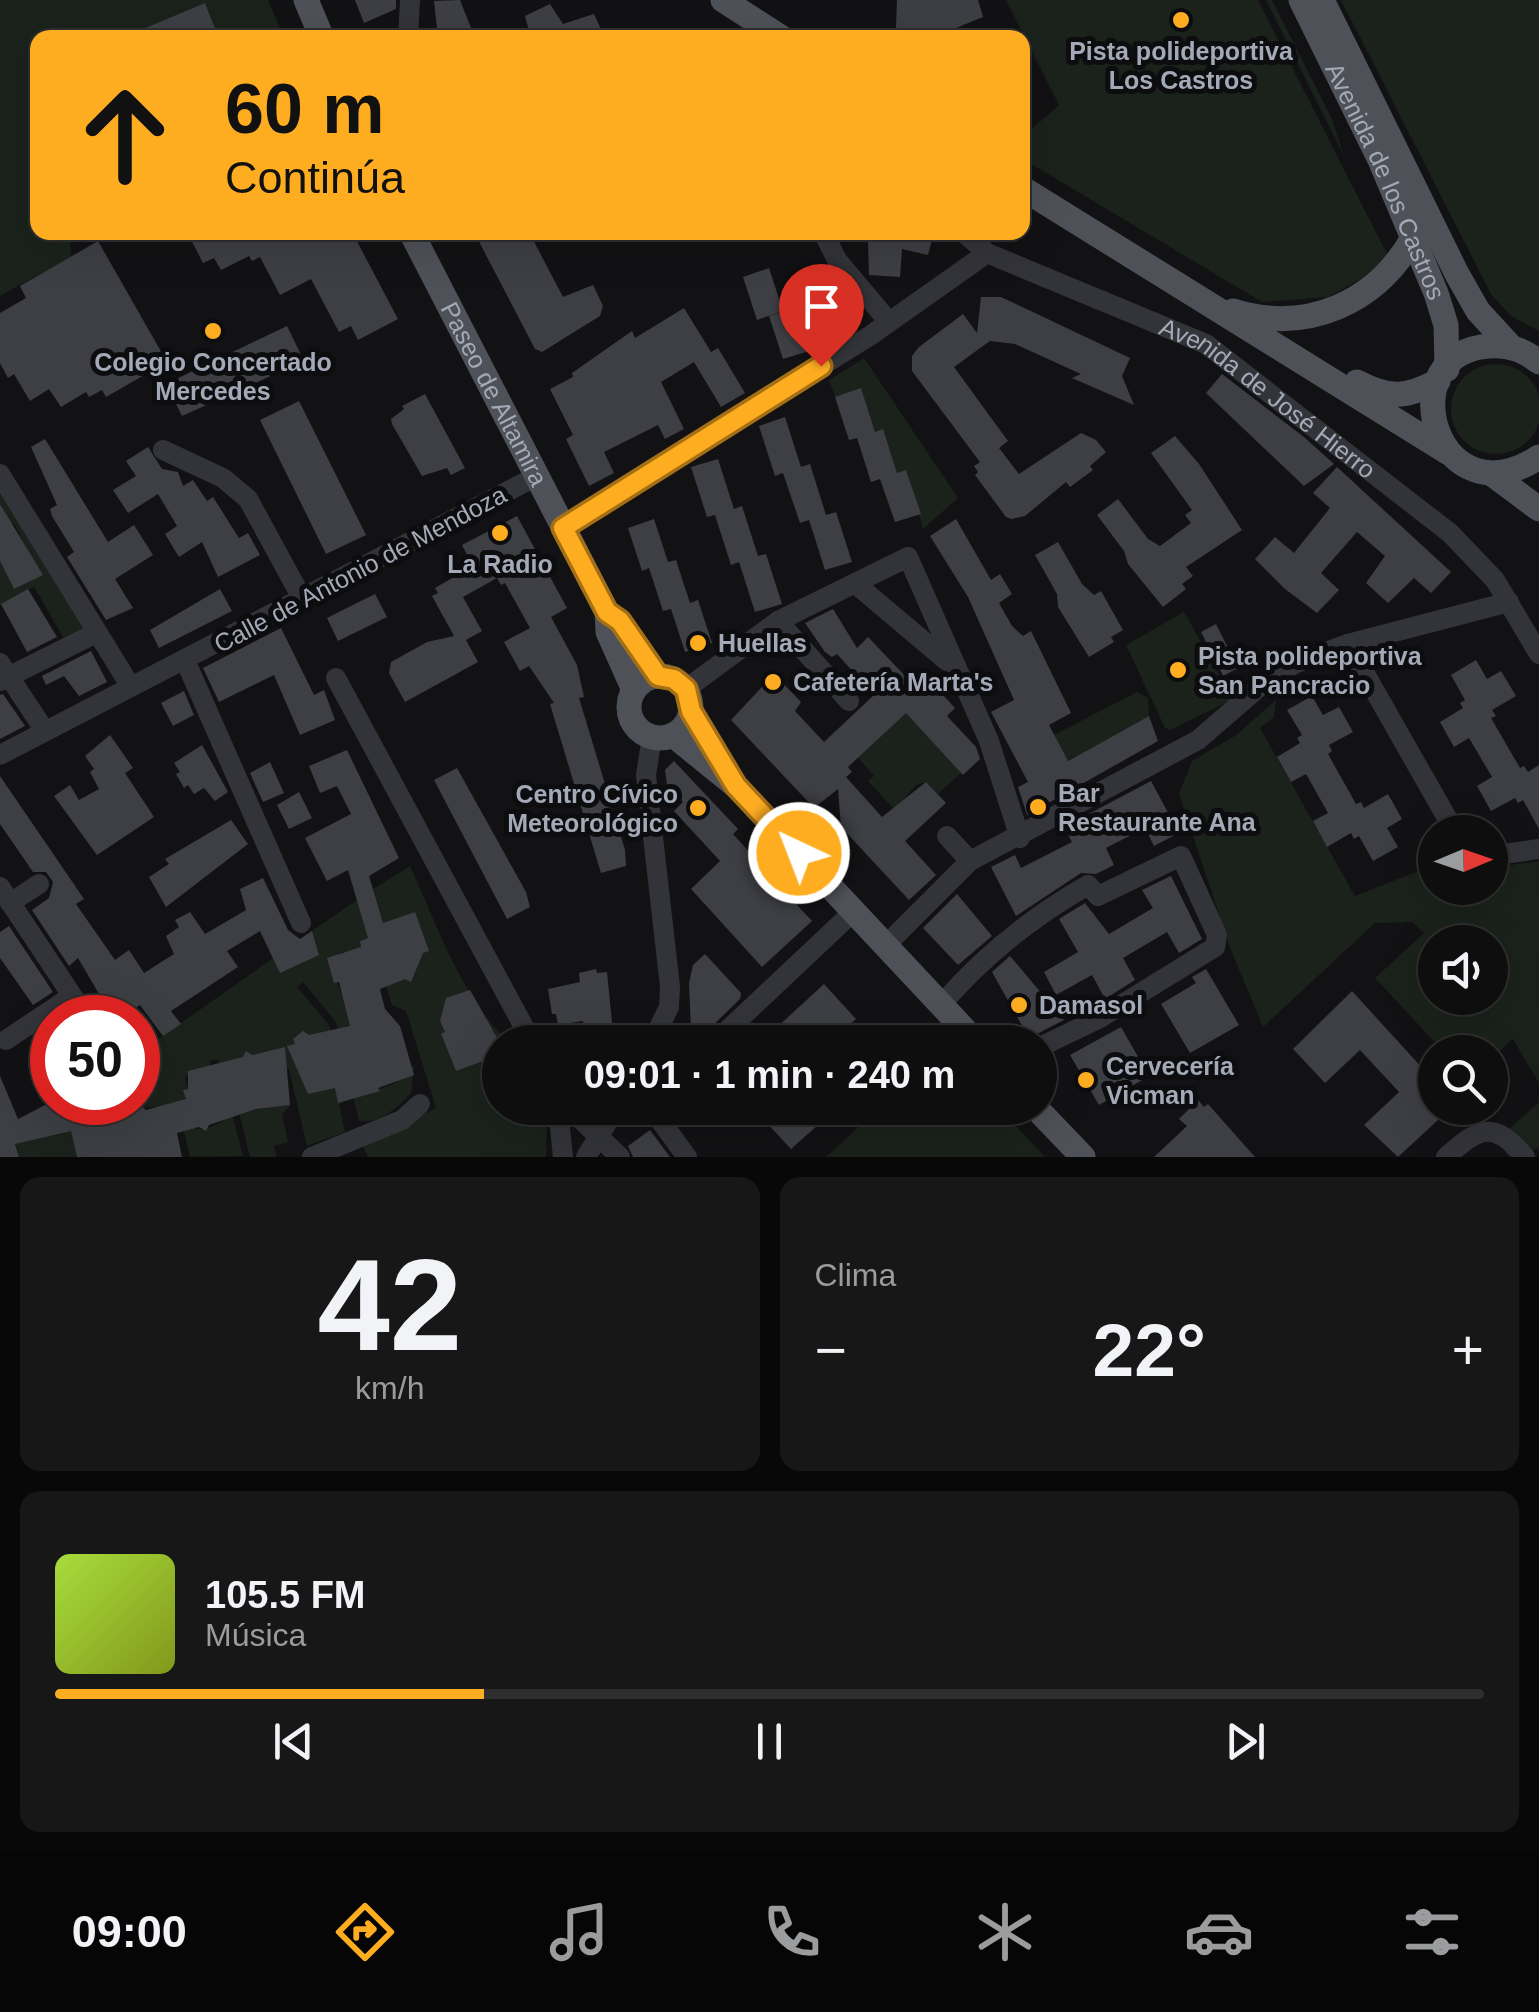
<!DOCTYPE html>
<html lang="es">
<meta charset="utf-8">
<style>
:root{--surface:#0e0e0f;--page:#171718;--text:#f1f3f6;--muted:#9b9c9e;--line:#2e2e2f;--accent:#fead21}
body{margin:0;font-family:Arial,sans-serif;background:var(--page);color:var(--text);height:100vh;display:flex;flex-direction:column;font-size:38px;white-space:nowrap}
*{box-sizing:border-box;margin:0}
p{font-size:32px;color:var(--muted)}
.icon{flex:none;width:55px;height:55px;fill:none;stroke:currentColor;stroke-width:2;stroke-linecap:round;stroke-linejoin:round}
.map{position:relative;height:1157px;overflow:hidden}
.side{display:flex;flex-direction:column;gap:20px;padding:20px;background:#080808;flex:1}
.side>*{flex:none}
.top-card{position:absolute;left:30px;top:30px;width:1000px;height:210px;border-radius:20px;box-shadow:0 10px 40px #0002,0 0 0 2px var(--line);background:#fead21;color:#111;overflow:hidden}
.needle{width:65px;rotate:88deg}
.fabs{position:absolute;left:1418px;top:815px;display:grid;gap:20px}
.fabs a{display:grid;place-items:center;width:90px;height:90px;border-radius:50%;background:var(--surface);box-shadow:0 10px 40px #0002,0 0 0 2px var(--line);font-size:50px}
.speed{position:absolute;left:30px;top:995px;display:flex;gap:20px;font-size:50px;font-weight:700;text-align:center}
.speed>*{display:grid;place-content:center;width:130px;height:130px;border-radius:50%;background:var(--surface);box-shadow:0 10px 40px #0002,0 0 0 2px var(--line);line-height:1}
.speed .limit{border:15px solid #d22;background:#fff;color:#111}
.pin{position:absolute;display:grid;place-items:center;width:85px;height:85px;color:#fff;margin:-102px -42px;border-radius:50% 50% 50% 0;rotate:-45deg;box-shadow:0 0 10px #0007}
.pin .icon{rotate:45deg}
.me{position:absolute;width:110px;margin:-55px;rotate:317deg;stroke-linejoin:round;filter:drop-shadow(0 0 8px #0008)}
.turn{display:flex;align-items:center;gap:35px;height:210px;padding:0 30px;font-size:45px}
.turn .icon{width:130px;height:130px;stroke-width:2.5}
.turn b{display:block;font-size:70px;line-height:85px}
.big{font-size:75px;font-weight:600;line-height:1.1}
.side .card{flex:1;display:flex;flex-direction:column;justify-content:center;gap:15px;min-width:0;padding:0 35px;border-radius:20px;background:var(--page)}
.side .dial{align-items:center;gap:0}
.dial b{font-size:130px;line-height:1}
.song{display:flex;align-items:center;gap:30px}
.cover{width:120px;height:120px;border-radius:15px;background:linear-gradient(135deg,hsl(80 70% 55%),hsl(70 70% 35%))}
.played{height:10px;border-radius:5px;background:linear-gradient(90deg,var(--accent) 30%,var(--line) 30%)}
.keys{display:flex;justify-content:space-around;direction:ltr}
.heat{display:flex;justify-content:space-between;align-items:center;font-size:55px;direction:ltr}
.side .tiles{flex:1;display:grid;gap:20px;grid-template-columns:1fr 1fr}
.card:last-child{grid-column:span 2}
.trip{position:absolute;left:482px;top:1025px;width:575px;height:100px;border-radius:50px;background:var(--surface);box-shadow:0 10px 40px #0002,0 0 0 2px var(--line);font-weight:600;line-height:100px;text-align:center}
.menu{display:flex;height:160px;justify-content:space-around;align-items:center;background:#060606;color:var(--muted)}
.menu .icon{width:70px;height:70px}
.menu .active{color:var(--accent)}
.menu b{font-size:45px;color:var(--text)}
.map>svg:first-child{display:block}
.green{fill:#1a221b;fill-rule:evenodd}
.building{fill:#3e3f44}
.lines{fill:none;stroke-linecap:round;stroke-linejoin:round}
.minor{stroke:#333439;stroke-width:20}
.major{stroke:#4f5158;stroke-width:25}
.route-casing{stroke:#a57015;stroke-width:25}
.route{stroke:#fead21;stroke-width:18}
.poi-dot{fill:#fead21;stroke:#0d0d0f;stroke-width:4}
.labels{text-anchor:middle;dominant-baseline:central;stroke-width:10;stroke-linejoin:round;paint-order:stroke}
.poi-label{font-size:25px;font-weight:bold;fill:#a3a9b6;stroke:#0d0d0f;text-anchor:start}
.street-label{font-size:25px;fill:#a3a9b6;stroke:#0d0d0f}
</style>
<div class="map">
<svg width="1539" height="1157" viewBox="0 0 1539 1157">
<rect width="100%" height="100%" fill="#121214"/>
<path class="green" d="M0 0H268L284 37H219L205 3 141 37 38 38V232L51 243 59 233H70L71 257 0 296Z
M1006 0H1258L1388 256 1361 279 1328 297 1262 302 1023 159 1026 134 1059 105Z
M1266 0H1272L1332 119 1344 156Z
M1341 0H1539V331L1511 316 1491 294Z
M864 358 958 498 923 529 907 471 897 473 883 430 875 432 861 389 835 397 829 380Z
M1451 409a45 45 0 1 1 90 0a45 45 0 1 1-90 0Z
M0 485 87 632 66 642 34 587 0 605V561L14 589 40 576 14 523 2 529 0 521 7 516 0 504Z
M1184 612 1231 695 1229 701 1170 730 1165 728 1126 645Z
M898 689 961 773 938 794 926 782 916 785 895 810 868 781 874 776 856 755Z
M1137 692 1148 698 1149 716 1067 761 1054 735Z
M1276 700 1274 717 1260 728 1355 896 1431 866 1435 867V888H1490V868L1539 861V1083L1513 1039 1490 1060V1052H1444L1375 978 1424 933 1412 922 1375 923 1263 1027 1231 950 1179 794 1192 761 1235 736ZM1435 942H1490V998H1435Z
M410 866C437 925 461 996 508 1042L500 1043 492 1028 484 1031 443 1015 440 1020 445 1032 441 1035 456 1071 500 1055V1108H540L547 1123 546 1157H368L362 1144 436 1108 406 1011 392 1005 378 961 365 939 360 941 362 950 343 952 328 961 343 997 383 1000 384 1005 369 1009 356 1098 396 1083 414 1065 411 1093C397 1108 380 1124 359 1121L336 1022 303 982 297 987 329 1025 337 1056 294 1039 296 1052 343 1082 347 1100 339 1104 345 1132 307 1146 289 1069 282 1070 267 1051 243 1057 254 1110 289 1101 290 1106 282 1114 288 1142 274 1146 277 1157H250L233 1088 226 1089 218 1059 210 1061 211 1069 185 1076 188 1089 184 1091 193 1128 203 1130 224 1121 220 1104 229 1102 243 1156 190 1157 178 1106 138 1108 74 1142 77 1157H19L14 1138 107 1103 138 1102V1059L143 1066 158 1055 154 1042 279 954 317 949 312 931 357 900 376 902 373 889Z
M1539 1102V1148L1509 1157 1497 1140Z
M879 1108H999L1045 1157H826Z"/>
<path class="building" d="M355 0H396V9L364 23Z
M460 0 475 38H438L434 1Z
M897 0H978L983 17 956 28 961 38H924L896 29Z
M205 3 219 38H124V37Z
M550 4 563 24 594 14 605 38H531L525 16Z
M187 232H352L398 319 358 340 351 326 339 332 311 279 280 295 260 257 252 261 249 256 221 270 214 258 203 263Z
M474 232H529L563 297 593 285 603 306 600 316 542 352 535 349Z
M863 232H934L928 255 902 249 900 277 869 275 868 240 862 238Z
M98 241 167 362 106 397 102 390 89 397 86 392 61 407 49 389 30 401 14 374 8 378 0 363V313L26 298 20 286Z
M769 268 783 311 757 320 743 277Z
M981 297H1001L1130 358 1122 376 1134 405 1072 378 1081 374 1015 344 990 341 954 367 1008 441 999 448 1019 474 1081 433 1096 440 1106 452 1090 466 1093 470 1070 487 1066 482 1025 516 1012 519 1006 517 975 475 978 472 974 466 980 462 912 371V356L919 347 963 314 977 333Z
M684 308 711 352 718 348 745 393 721 407 694 362 661 382 684 429 665 439 658 425 604 452 614 473 589 486 566 439 573 435 550 389 573 377 572 373 632 331 635 338Z
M795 308 809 351 783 359 769 316Z
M287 326 304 361 182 416 166 384Z
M1222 374 1304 437 1334 464 1304 486 1206 393Z
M861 388 875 432 883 429 897 473 906 470 921 514 895 522 880 479 871 482 857 438 849 440 835 397Z
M425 394 465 468 451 475 447 468 422 476 392 424 391 419 404 409 402 406Z
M299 401 366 535 326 554 260 420Z
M785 417 801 467 810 464 826 515 836 512 852 562 825 570 809 520 800 523 783 473 775 476 759 426Z
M1175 436 1199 464 1242 530 1186 567 1193 576 1182 584 1186 589 1163 607 1128 564 1124 551 1097 515 1118 499 1148 539 1160 546 1191 523 1185 515 1192 510 1151 453Z
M45 439 108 542 134 525 153 555 115 579 133 608 106 620 67 557 74 552 52 516 50 509 57 505 31 447Z
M148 447 162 469 178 472 183 486 193 480 207 501 213 497 239 538 248 533 260 555 218 577 202 542 179 557 165 534 177 526 158 494 128 513 113 490 136 476 126 461Z
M718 459 734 509 742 506 758 556 766 554 782 604 755 612 739 562 731 565 715 515 707 517 691 467Z
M1337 467 1451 572 1431 593 1414 578 1388 603 1366 583 1385 556 1357 532 1321 573 1339 590 1317 613 1285 589 1255 559 1275 537 1294 553 1330 508 1313 493Z
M0 504 43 575 14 589 0 561Z
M517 516 567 608 551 617 577 665 584 697 579 698 625 850 626 866 601 873 550 704 554 703 529 666 520 671 504 642 530 628 505 583 501 585 497 578 463 597 482 631 466 640 478 662 405 702 389 673 391 662 427 642 454 636 432 596 438 593 435 588 473 566 462 545Z
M654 519 668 562 676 560 690 603 698 600 712 643 685 652 671 609 663 611 649 568 642 571 628 528Z
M956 519 991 580 1000 574 1012 594 999 603 1012 626 1023 636 1031 631 1071 713 1049 725 1068 761 1149 716 1158 741 1027 815 1018 787 1028 782 991 712 1014 700 968 597 930 536Z
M1058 542 1082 584 1094 595 1101 591 1123 630 1111 637 1114 642 1089 657 1058 607 1057 594 1035 555Z
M28 589 57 637 27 652 1 604Z
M220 589 232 611 159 648 150 630Z
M375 594 387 617 338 641 327 618Z
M833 609 857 648 868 637 908 679 919 669 955 708 947 716 976 747 980 759 963 775 906 713 848 767 852 772 846 777 882 817 926 782 946 803 905 841 936 875 909 900 841 827 838 789 814 808 731 720 774 674 801 702 795 711 824 742 874 695 837 654 832 657 825 652 805 623Z
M1216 624 1238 668 1223 676 1201 632Z
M281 628 314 695 324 690 335 720 300 735 274 675 219 702 203 668Z
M91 651 107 682 79 696 64 676 46 685 42 676Z
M1476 660 1487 679 1501 671 1516 696 1492 710 1496 716 1491 718 1520 768 1524 766 1528 772 1539 765V829L1523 800 1518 803 1515 798 1491 811 1477 786 1492 777 1469 738 1454 747 1440 722 1463 708 1460 703 1465 700 1451 675Z
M184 691 194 715 173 726 161 703Z
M3 694 25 726 0 739V695Z
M1312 696 1323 715 1339 707 1353 732 1329 745 1332 751 1328 754 1356 804 1361 802 1364 808 1388 794 1402 819 1387 828 1398 847 1373 861 1359 836 1354 839 1351 833 1327 847 1313 821 1328 813 1306 774 1291 782 1277 757 1300 743 1297 738 1302 735 1287 710Z
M110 735 133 768 125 773 154 817 97 855 54 796 70 785 79 800 99 789 90 772 94 769 85 756Z
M202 745 228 792 215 801 204 788 194 794 188 785 184 788 176 774 180 772 174 763Z
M347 750 399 858 369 876 383 923 415 912 429 951 423 953 411 982 405 979 380 989 385 1009 400 1026 414 1075 378 1088 380 1091 338 1103 335 1088 308 1094 287 1046 295 1044 293 1039 303 1031 309 1035 350 1026 339 982 334 983 327 958 361 947 360 941 368 938 348 870 327 881 305 838 351 814 337 786 320 793 309 766Z
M674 761 738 829 733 834 770 875 776 870 789 885 783 890 812 921 762 967 691 889 720 861 674 811 683 802 667 785 665 770Z
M270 762 284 793 263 802 250 773Z
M457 768 526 892 530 907 507 919 434 780Z
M0 776 84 899 76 904 115 960 129 950 144 973 174 954 166 936 179 927 175 920 190 912 205 934 246 910 240 889 263 878 288 930 300 939 312 931 319 955 280 973 260 931 227 951 238 967 171 1011 181 1024 163 1036 140 1005 122 1018H113L78 958 69 966 32 910 49 898 53 882 46 872H33L0 824Z
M1151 781 1179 833 1154 846 1145 828 1106 848 1114 865 1096 874 1081 873 1016 916 991 867 1015 855 1021 868 1072 842 1064 827Z
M299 792 312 818 289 829 277 805Z
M231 820 248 844 166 907 149 877 169 864 165 859Z
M1171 876 1202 939 1179 953 1167 932 1123 958 1135 980 1105 999 1092 975 1056 995 1044 972 1078 952 1059 919 1085 903 1109 934 1153 908 1142 890Z
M957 894 992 936 958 965 923 928Z
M9 926 53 992 33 1005 0 958V932Z
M705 954 741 993 740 999 707 1031 702 1042 691 1030 689 983 693 965Z
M1010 956 1064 1020 1029 1038 992 972Z
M596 969 597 973 607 972 614 1042H586L583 1021 558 1025 556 1014H552L548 989 580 982 579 973Z
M1206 969 1239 1025 1190 1053 1161 1004 1196 983 1192 977Z
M824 984 856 1019 831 1042H761Z
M470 990 500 1043V1055L456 1071 441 1034 445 1032 440 1021 446 998Z
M1352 991 1435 1082V1108H1451L1398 1157 1364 1125 1399 1092 1360 1050 1325 1083 1293 1049Z
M1121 1027 1149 1076 1099 1105 1070 1055Z
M285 1047 290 1105 256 1109 209 1125 206 1131 199 1127 177 1133 182 1157H77L71 1131 15 1144 19 1157H0V1076L18 1119 51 1102H107L110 1117 137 1112 140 1105 146 1110 186 1099 183 1090 188 1089V1071L243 1057 246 1051 252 1055Z
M52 1048V1101L28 1065Z
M1198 1100 1204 1107 1208 1104 1255 1157H1154L1187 1126 1179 1119Z
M753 1108H803L819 1124 791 1149Z
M650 1130 670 1157H633L628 1146Z"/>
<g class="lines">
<g class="minor">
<path d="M408 38 410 0"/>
<path d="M823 232 837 260 889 322"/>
<path id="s1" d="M963 232 987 253 1206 344 1450 533 1495 580 1539 654"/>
<path d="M163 450 223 478 248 499 303 600"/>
<path d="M0 474 131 687"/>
<path d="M563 528 871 335 987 253"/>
<path d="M857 585 947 661"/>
<path d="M778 621 849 701"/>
<path d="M1348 644 1455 832"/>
<path d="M185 660 301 923"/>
<path d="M0 663 45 731"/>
<path d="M336 678 532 1042"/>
<path d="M0 681 96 633"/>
<path d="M686 689 778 621 908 557 989 741 1020 838"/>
<path d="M652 737 646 775 670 987 669 1007 652 1042"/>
<path d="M0 755 535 477"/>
<path d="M947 836 970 861"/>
<path d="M1490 856 1539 849"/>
<path d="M0 887 87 1018"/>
<path d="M10 903 39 884"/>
<path d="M886 945 970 861 1198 740 1266 681 1296 663 1348 644 1509 602"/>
<path d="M941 1005C983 956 1032 917 1088 885L1098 896 1181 856 1217 935 1215 947 1100 1018 1040 1047"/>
<path d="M6 1040 72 996"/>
<path d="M716 1041 854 911"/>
<path d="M558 1108 563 1157"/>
<path d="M569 1108 620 1157"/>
<path d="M651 1108 687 1157"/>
<path d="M312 1157 402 1120 420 1104"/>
<path d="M586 1157 616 1108"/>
<path d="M1446 1157C1479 1128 1493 1119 1525 1157"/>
</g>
<g class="major">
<path d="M306 0 322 38"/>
<path d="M723 0 782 38"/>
<path id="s2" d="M1301 0 1380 160 1436 293 1446 325 1447 369"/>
<path d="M1322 0 1457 274 1478 311 1512 348"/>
<path d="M1022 188 1447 452"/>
<path id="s3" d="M411 232 607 612 608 632 634 690"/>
<path d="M1233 311C1307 334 1377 303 1414 236"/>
<path d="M1539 362C1521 348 1504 343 1481 347 1390 362 1438 523 1539 457"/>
<path d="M1357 382C1390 399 1406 398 1438 381"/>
<path d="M1492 474 1539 509"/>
<path d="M607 612 620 621 658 676"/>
<circle cx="660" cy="707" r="31"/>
<path d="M691 711 727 771"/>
<path d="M673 735 736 786 976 1042"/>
<path d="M1036 1108 1083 1157"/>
</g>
</g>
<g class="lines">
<defs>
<path id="route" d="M799 853 736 786 691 711 686 689 674 679 658 676 620 621 607 612 563 528 821 366"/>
</defs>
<use href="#route" class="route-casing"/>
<use href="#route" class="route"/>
</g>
<g class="poi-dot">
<circle cx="1181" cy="20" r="10"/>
<circle cx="213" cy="331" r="10"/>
<circle cx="500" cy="533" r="10"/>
<circle cx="698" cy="643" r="10"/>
<circle cx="1178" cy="670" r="10"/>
<circle cx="773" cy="682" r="10"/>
<circle cx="1038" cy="807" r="10"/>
<circle cx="698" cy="808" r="10"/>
<circle cx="1019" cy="1005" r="10"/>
<circle cx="1086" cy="1080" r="10"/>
</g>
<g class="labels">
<g class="poi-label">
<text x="1181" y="51" text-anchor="middle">Pista polideportiva<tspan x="1181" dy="29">Los Castros</tspan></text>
<text x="213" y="362" text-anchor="middle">Colegio Concertado<tspan x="213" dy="29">Mercedes</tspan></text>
<text x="500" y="564" text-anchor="middle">La Radio</text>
<text x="718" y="643">Huellas</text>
<text x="1198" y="656">Pista polideportiva<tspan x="1198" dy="29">San Pancracio</tspan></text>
<text x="793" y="682">Cafetería Marta's</text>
<text x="1058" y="793">Bar<tspan x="1058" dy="29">Restaurante Ana</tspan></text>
<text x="678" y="794" text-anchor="end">Centro Cívico<tspan x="678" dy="29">Meteorológico</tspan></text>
<text x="1039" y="1005">Damasol</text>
<text x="1106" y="1066">Cervecería<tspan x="1106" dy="29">Vicman</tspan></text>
</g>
<g class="street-label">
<text stroke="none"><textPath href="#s2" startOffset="200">Avenida de los Castros</textPath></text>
<text stroke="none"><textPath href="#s3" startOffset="182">Paseo de Altamira</textPath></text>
<text stroke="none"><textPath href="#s1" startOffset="350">Avenida de José Hierro</textPath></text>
<text transform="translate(360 569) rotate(-28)">Calle de Antonio de Mendoza</text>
</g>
</g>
</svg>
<div class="fabs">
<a><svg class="needle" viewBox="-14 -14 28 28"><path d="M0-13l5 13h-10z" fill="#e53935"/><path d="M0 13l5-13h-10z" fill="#9b9c9e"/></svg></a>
<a><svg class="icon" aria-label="sound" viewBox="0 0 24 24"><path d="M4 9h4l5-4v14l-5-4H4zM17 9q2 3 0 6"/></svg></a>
<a><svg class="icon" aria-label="search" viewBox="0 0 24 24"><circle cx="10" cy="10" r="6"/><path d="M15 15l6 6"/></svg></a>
</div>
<div class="speed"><div class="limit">50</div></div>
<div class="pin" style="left:821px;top:366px;background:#d93025"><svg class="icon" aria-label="arrive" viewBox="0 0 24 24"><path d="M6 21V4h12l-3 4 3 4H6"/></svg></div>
<svg class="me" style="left:799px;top:853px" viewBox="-20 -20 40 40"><circle r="17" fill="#fead21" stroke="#fff" stroke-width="3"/><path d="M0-11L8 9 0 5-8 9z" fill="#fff"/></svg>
<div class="trip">09:01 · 1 min · 240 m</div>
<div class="top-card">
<div class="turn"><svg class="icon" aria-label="ahead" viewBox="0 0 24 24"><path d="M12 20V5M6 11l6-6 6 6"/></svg><div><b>60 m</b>Continúa</div></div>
</div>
</div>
<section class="side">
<div class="tiles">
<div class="card dial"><b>42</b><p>km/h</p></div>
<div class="card"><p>Clima</p>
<div class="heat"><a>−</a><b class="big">22°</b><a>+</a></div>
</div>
<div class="card">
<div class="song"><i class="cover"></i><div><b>105.5 FM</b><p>Música</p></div></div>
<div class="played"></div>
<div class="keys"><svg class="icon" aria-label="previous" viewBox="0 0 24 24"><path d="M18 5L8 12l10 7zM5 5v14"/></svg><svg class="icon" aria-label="pause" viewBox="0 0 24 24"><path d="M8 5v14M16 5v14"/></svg><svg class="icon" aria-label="next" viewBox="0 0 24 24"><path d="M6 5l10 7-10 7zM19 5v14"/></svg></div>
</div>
</div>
</section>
<nav class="menu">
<b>09:00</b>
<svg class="icon active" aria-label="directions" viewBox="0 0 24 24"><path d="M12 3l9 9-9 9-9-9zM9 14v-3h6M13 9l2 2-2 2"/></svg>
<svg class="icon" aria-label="music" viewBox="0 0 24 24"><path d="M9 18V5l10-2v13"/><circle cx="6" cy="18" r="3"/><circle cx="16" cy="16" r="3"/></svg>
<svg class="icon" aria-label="phone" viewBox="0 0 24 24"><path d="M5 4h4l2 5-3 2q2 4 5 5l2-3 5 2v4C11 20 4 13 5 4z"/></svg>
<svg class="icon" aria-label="climate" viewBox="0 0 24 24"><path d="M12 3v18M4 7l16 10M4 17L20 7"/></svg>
<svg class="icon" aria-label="car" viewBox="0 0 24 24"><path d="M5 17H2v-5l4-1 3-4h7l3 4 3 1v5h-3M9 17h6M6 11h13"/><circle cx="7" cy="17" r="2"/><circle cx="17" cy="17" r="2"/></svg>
<svg class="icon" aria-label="filters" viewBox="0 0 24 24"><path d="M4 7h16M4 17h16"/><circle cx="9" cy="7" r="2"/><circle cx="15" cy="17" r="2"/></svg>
</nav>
